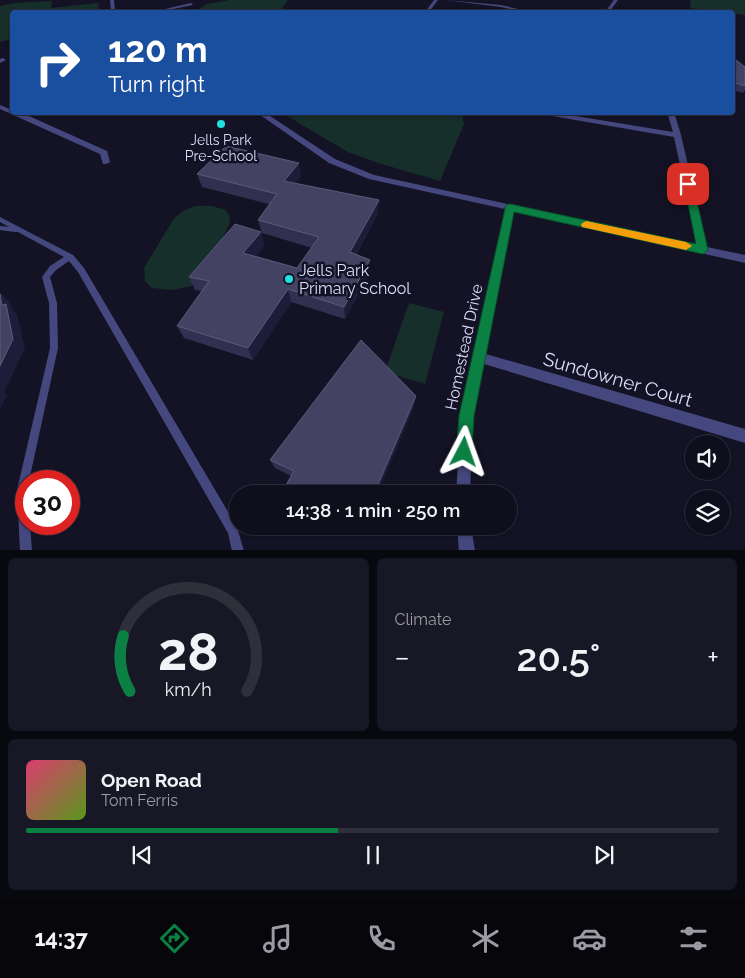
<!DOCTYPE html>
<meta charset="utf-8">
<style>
:root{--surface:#0f0e1c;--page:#181725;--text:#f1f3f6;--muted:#9b9ca3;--line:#2f2e3b;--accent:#0b8043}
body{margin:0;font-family:Raleway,sans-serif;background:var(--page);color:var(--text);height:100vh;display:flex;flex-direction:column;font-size:19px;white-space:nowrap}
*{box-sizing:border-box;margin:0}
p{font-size:16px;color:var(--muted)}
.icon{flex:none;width:28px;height:28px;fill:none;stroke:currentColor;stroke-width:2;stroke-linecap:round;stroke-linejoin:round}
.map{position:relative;height:550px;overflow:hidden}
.drawer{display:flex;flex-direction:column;gap:8px;padding:8px;background:#08080f;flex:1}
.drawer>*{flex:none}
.top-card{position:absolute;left:10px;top:10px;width:725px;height:105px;border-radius:5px;box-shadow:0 1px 4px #0004,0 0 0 1px var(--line);background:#1a4fa0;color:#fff;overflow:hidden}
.tools{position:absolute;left:685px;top:435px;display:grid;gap:10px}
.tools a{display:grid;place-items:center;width:45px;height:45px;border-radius:50%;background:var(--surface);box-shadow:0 1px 4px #0004,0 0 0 1px var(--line);font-size:25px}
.speed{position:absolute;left:15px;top:470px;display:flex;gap:10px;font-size:25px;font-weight:700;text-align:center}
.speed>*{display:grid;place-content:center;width:65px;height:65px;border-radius:50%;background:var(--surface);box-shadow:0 1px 4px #0004,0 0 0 1px var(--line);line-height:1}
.speed .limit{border:8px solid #d22;background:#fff;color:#111}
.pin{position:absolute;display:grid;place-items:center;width:42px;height:42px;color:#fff;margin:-21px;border-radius:10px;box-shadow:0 2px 8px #0006}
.me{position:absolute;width:55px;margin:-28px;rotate:4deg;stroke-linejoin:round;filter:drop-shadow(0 0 4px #0008)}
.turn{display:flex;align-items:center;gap:18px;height:105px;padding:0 15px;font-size:22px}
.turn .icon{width:65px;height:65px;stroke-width:2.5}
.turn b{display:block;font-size:35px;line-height:42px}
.big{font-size:38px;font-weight:600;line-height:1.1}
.drawer .card{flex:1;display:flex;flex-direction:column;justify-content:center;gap:8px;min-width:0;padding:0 18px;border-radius:8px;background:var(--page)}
.drawer .dial{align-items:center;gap:0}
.dial svg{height:130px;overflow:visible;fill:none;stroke:var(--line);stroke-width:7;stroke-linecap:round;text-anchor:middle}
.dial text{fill:var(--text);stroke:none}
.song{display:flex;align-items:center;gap:15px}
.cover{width:60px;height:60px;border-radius:8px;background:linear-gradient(135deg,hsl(340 70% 55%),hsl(90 70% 35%))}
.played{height:5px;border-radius:2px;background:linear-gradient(90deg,var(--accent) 45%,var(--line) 45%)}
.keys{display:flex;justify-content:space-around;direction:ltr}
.heat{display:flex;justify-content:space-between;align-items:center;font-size:28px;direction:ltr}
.drawer .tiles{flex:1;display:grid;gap:8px;grid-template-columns:1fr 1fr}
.card:last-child{grid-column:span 2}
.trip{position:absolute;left:229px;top:485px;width:288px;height:50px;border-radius:25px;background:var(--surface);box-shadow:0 1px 4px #0004,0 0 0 1px var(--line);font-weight:600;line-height:50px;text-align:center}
.menu{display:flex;height:80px;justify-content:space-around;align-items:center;background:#06060b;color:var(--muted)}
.menu .icon{width:35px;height:35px}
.menu .selected{color:var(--accent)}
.menu b{font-size:22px;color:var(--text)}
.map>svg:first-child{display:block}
.green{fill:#172f2b}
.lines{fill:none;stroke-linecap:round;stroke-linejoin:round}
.service{fill:#45487e;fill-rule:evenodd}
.minor{fill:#45487e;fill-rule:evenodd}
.wall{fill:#322f51}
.shaded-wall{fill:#1e1c38}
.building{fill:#444263;stroke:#5c5a7b}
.route{fill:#0b8043;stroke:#07532c}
.slow{fill:#f59e0b}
.poi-dot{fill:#23dfe0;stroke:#141325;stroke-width:2}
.labels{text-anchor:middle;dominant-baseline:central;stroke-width:5;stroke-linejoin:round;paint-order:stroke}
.far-poi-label{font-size:14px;fill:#dddcfa;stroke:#141325}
.poi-label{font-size:16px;fill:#dddcfa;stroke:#141325;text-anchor:start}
.street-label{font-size:16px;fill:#dddcfa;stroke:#141325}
.near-street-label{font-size:19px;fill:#dddcfa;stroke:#141325}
</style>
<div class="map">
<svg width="745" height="551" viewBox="0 0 745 551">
<rect width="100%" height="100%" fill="#141325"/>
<path class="green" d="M230 0H288L279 12H247L241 10 223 12 199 9 207 4Z
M691 0H745V15L690 8Z
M52 1 51 8 98 3 99 12H12V39L0 42V6L16 3Z
M282 113H462L464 124 440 181 378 163 348 152Z
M195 206H212L226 210 230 217 229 225 205 276 191 286 172 290 152 288 145 281 144 268 173 220 183 211Z
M409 303 444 312 425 384 385 372Z"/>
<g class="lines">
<path class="service" d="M0 217 73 255 84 268 237 527 244 551H232L228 533 78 272 69 261 56 270 50 277 57 303 58 348 29 481H26V524H30L32 551H20L17 490 50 348 49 303 42 277 50 266 64 257 18 232H15L0 230V226L9 227 0 222Z"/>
<path class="minor" d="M110 0H114L115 12H111Z
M434 0H438L429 12H425Z
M445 0 501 5 531 12H525L501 7Z
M614 0H618L609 12H605Z
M191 3 193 5 158 12H152Z
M3 58 6 60 0 63V59Z
M0 105 12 110V112H20L107 151 110 162 106 164H103L100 154 0 109Z
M256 112H264L335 159 374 175 697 245 674 137 529 112 557 113 673 132 667 112H674L681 135 707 247 745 255V263L514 211 486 354 745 429V443L484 364 473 416 470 494H456L461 416 505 209 369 179 329 163Z
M457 526H471L475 551H459Z"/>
</g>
<path class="wall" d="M732 57 745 67V90L743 93 732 90Z
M197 174 301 176 295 183 378 213 356 255 370 273 345 319 291 302 253 360 184 338 177 326 202 291 195 290 189 277 261 232 264 246 256 256 297 268 312 248 262 233 258 220 269 204 202 187Z
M414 407 377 494H281L291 476 275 468 270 460Z
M341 526H364L360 535Z"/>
<path class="shaded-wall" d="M299 163 301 176 287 195 284 181Z
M379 200 378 213 350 265V252Z
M261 232 264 246 248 266 243 253Z
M370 260V273L345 319 344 307Z
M288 289 291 302 253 360 248 348Z
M0 292 10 302 12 309 17 314 25 348 4 393 7 395 0 409V366L2 305Z
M416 396 414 407 377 494H374Z
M360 526H364L360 535 359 529Z"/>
<path class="building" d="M732 57 745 67V86L732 82Z
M226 146 299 163 284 181 379 200 350 252 370 260 344 307 288 289 248 348 177 326 209 281 189 277 235 224 261 232 243 253 297 268 319 237 258 220 277 194 197 174Z
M0 294 2 305 6 304 13 339 0 366Z
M361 340 416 396 374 494H281L294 471 270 460Z
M354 526H360L359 529Z"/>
<path class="route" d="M685 182H688L693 184 708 250 703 254 514 212 474 416 472 452 469 458 464 460 459 458 456 452 459 416 506 205 510 204 696 244 684 184Z"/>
<path class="slow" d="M586 221 686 242 692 246 686 250 582 227 581 224Z"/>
<g class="poi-dot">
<circle cx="221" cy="124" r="5"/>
<circle cx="289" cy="279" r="5"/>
</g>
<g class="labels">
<g class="far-poi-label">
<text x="221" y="140">Jells Park<tspan x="221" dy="16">Pre-School</tspan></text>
</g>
<g class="poi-label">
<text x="299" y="270">Jells Park<tspan x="299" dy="18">Primary School</tspan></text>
</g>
<g class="street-label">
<text transform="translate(464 347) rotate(-78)">Homestead Drive</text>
</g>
<g class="near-street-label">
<text transform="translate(618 379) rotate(16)">Sundowner Court</text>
</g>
</g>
</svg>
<div class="tools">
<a><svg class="icon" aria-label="sound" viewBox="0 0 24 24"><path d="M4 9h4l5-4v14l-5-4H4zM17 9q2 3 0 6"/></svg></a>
<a><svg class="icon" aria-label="layers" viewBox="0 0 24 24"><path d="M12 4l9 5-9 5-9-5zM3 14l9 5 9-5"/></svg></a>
</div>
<div class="speed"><div class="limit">30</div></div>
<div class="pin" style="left:688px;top:184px;background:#d93025"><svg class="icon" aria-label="arrive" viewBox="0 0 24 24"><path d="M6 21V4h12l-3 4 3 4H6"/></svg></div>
<svg class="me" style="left:464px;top:452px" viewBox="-20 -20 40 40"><path d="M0-17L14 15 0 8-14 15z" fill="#0b8043" stroke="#fff" stroke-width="4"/></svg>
<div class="trip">14:38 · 1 min · 250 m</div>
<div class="top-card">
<div class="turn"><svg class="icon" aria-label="right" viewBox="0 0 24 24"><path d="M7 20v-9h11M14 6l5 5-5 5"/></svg><div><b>120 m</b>Turn right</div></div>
</div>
</div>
<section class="drawer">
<div class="tiles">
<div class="card dial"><svg viewBox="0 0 100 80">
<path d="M14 69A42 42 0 1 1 86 69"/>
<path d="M14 69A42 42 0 0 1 10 35" stroke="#0b8043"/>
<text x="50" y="56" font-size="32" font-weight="700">28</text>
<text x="50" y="72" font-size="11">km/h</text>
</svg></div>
<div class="card"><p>Climate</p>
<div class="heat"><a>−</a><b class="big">20.5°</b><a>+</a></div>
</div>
<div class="card">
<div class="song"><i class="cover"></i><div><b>Open Road</b><p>Tom Ferris</p></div></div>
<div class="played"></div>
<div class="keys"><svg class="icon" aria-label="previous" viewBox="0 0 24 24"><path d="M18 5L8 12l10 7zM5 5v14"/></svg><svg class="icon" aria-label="pause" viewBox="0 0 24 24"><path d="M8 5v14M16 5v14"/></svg><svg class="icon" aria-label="next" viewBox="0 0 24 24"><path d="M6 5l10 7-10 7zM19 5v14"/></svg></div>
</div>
</div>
</section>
<nav class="menu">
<b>14:37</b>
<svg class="icon selected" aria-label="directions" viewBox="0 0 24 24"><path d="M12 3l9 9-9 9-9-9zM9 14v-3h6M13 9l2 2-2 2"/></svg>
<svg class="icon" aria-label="music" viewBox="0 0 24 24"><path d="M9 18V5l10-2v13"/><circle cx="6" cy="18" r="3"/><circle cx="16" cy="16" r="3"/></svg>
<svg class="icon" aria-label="phone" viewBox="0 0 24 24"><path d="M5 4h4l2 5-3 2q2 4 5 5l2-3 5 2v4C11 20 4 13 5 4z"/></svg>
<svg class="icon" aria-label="climate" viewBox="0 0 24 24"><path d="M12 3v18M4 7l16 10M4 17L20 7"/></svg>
<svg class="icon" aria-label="car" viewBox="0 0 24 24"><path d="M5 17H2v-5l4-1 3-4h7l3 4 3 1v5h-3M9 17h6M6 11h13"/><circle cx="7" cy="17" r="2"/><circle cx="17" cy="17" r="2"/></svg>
<svg class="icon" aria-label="filters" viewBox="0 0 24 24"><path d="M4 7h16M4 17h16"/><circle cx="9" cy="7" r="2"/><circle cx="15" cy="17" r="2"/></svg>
</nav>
